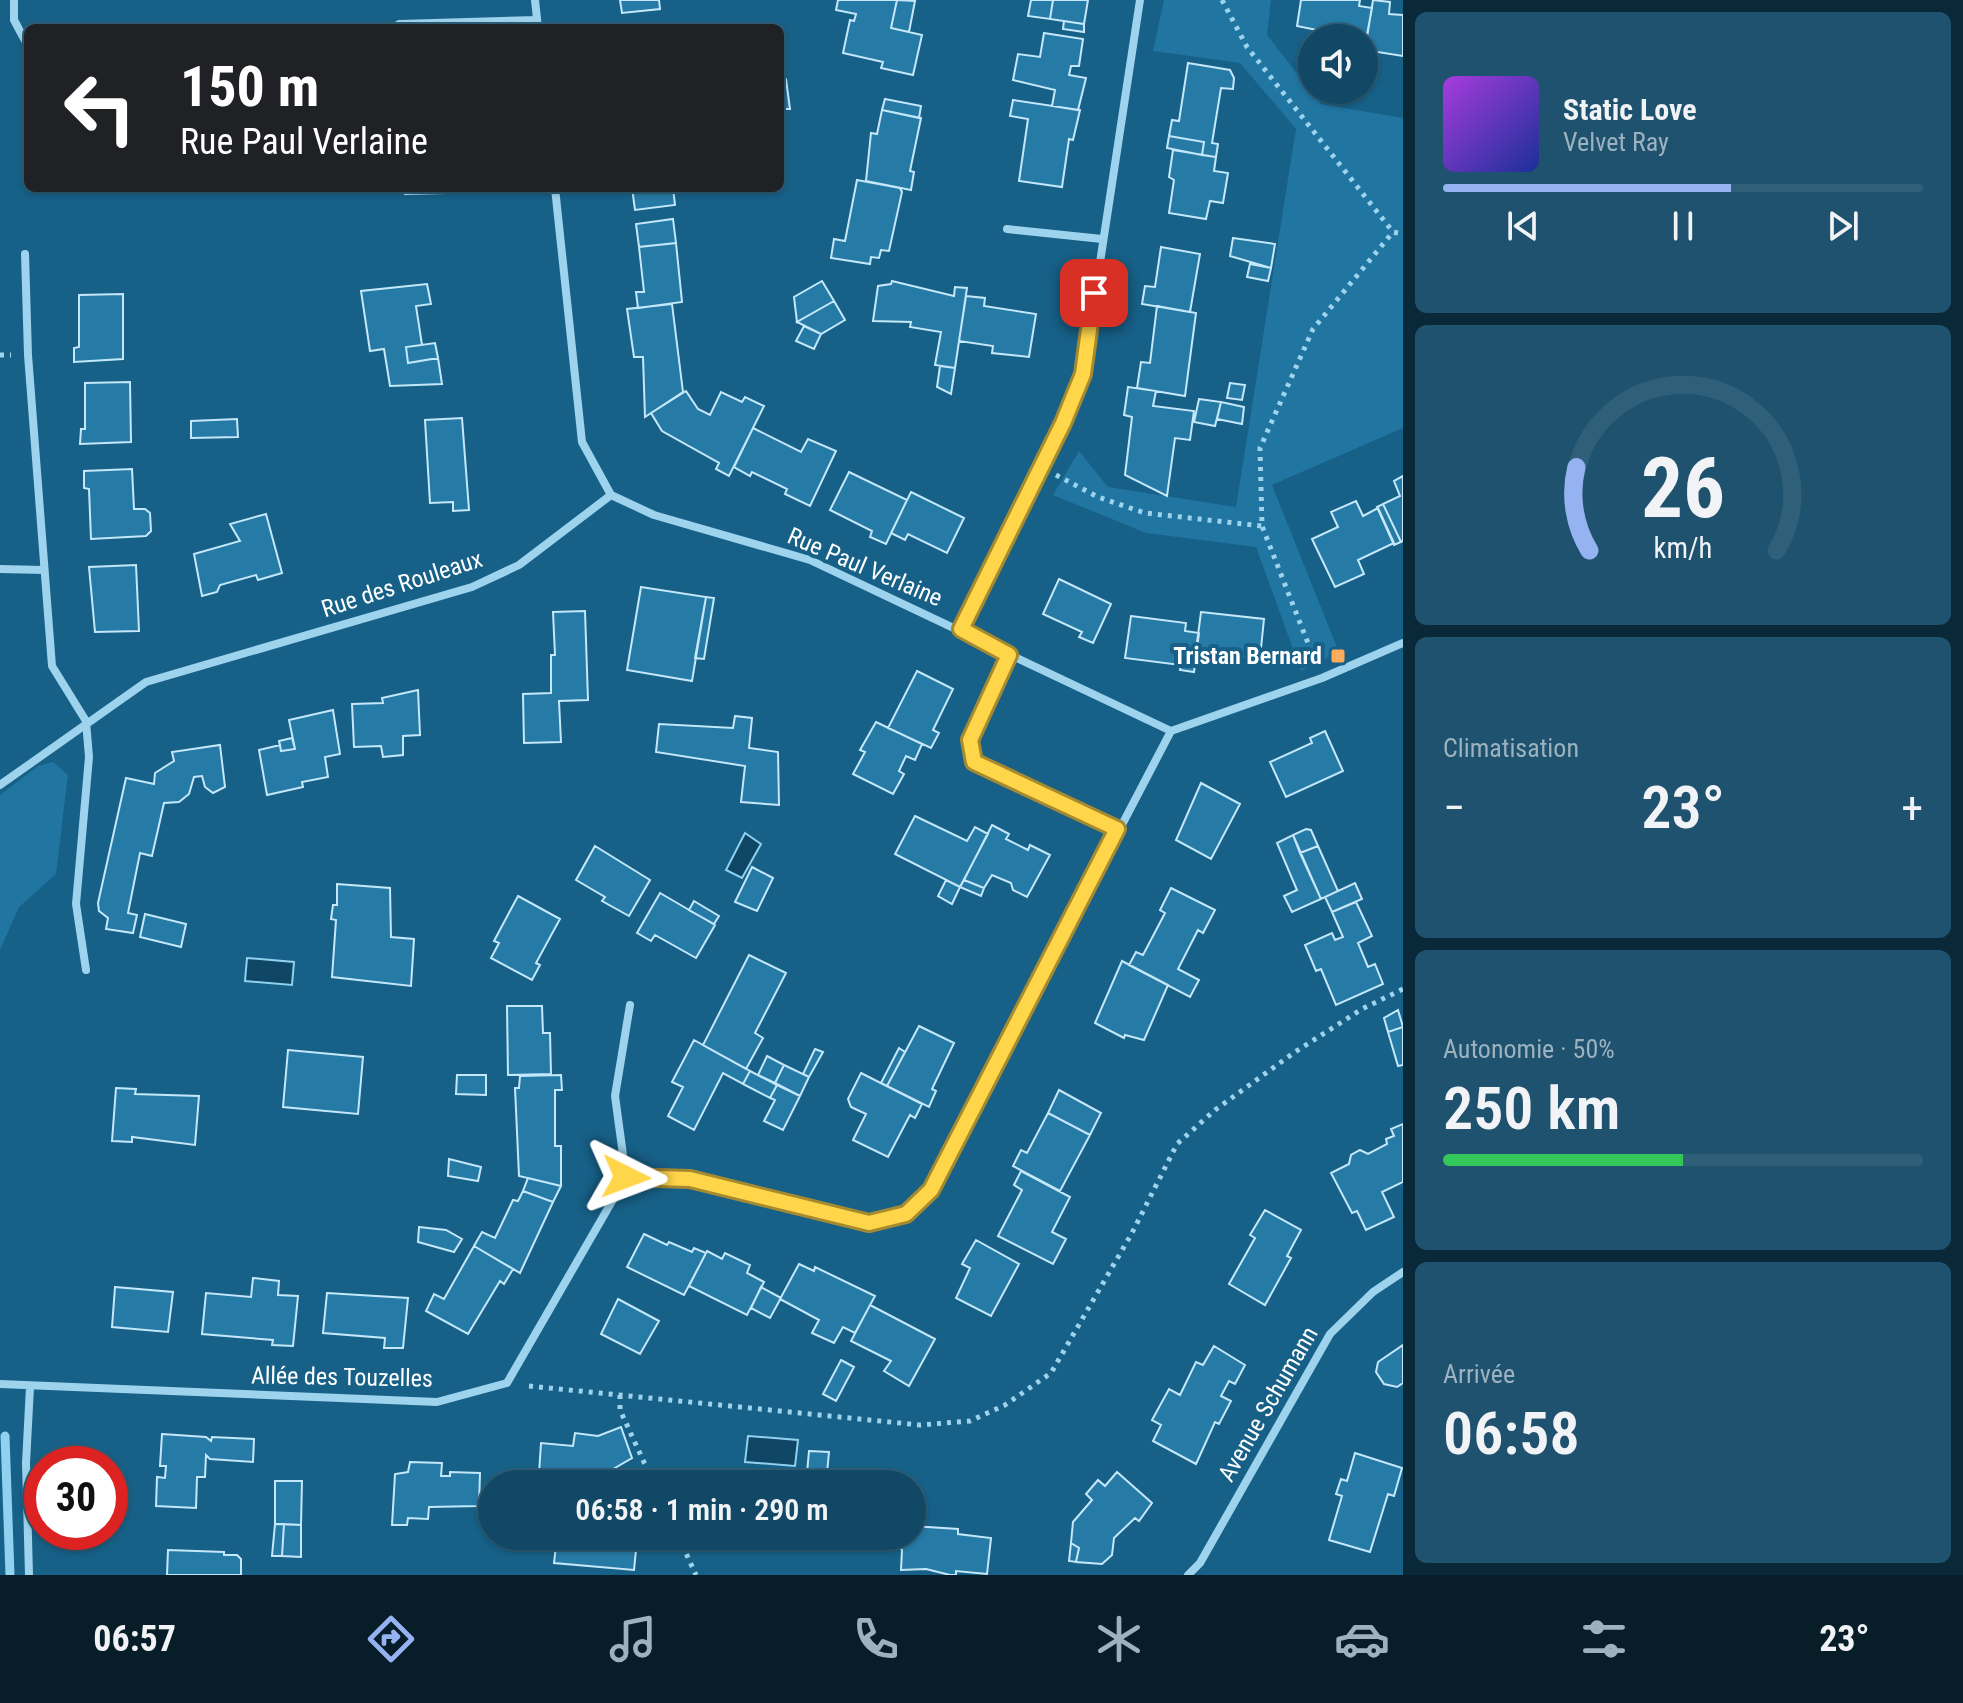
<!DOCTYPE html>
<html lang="fr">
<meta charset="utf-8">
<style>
:root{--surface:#114865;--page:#1e526e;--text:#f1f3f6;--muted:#9cb2bf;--line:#306079;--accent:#95b2f1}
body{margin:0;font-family:"Roboto Condensed",sans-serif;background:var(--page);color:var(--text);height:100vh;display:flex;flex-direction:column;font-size:30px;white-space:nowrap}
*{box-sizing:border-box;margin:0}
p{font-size:26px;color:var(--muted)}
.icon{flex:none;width:44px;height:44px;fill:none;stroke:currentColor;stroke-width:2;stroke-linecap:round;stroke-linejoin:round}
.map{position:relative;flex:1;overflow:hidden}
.details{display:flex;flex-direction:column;gap:12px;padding:12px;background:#092838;width:560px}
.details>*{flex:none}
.guide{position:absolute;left:24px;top:24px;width:760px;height:168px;border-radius:12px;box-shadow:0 2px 6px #0004,0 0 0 2px var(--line);background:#202124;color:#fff;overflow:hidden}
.tools{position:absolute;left:1298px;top:24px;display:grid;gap:16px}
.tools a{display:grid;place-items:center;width:80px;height:80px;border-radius:50%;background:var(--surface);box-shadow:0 2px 6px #0004,0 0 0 2px var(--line);font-size:40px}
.speed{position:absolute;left:24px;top:1446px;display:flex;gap:16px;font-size:40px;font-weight:700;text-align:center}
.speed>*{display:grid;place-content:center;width:104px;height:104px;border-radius:50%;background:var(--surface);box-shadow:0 2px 6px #0004,0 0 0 2px var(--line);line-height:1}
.speed .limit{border:12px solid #d22;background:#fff;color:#111}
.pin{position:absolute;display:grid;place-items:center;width:68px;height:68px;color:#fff;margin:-34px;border-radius:16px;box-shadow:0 4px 12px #0006}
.me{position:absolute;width:88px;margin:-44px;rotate:93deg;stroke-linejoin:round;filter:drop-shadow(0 0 6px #0008)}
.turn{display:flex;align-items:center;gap:28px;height:168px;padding:0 24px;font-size:36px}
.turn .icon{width:104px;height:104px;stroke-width:2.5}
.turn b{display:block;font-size:56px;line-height:68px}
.big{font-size:60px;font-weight:600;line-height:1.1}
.details .tile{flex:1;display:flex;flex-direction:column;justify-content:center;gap:12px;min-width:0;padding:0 28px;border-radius:12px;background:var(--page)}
.details .dial{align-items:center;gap:0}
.dial svg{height:208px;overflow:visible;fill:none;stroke:var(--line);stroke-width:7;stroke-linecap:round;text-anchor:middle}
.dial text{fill:var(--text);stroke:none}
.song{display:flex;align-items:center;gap:24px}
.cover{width:96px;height:96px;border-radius:12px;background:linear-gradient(135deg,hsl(280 70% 55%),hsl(230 70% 35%))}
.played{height:8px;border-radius:4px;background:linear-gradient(90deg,var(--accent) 60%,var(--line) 60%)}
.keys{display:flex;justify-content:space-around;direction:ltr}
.heat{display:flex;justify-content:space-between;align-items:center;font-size:44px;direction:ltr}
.charge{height:12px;border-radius:6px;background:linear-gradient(90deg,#34c759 50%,var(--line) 0)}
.trip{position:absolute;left:478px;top:1470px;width:448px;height:80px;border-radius:40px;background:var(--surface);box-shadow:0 2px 6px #0004,0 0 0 2px var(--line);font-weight:600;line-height:80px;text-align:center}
.dock{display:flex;height:128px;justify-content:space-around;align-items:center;background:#071d28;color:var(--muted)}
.dock .icon{width:56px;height:56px}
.dock .selected{color:var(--accent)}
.dock b{font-size:36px;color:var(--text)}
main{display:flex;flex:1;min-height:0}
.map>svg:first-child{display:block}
.green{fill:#2075a1}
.water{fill:#0f4665;stroke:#91d1f0;stroke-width:2}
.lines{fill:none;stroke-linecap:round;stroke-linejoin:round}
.stream{stroke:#91d1f0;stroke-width:9}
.building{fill:#267aa6;stroke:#c4e8fa;stroke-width:2}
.path{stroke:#9ed3ed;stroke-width:5;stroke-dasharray:4 6;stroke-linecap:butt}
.lane{stroke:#9ed3ed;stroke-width:6}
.street{stroke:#9ed3ed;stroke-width:8}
.route-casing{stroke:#a68a30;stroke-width:20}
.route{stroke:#ffd54a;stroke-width:14}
.poi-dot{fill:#ffad5b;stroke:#176087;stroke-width:3}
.labels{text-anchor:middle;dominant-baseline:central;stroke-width:8;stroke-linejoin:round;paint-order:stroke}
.street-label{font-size:24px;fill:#fff;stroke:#176087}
.poi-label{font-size:24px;font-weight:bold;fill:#fff;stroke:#176087;text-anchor:end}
</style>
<main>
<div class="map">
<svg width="1403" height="1575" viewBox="0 0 1403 1575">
<rect width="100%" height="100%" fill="#176087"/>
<path class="green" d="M1164 0H1271L1267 35 1321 104 1403 118V428L1272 485 1339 652 1301 671 1256 547 1146 533 1053 495 1079 451 1108 487 1236 507 1296 129 1240 63 1153 51Z
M53 762 68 775 56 874 19 907 0 950V795L38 766Z"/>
<path class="water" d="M745 833 761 844 742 878 726 870Z
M247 958 294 962 292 985 245 981Z
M748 1436 798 1440 795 1466 745 1462Z"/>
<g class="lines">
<path class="stream" d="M5 1436 10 1575"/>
</g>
<path class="building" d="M620 0H659L660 9 622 13Z
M838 0H897L891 28 922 35 913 75 881 68 883 62 843 53 850 20 854 21 856 14 836 10Z
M897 0 915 1 909 32 891 28Z
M1031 0H1053L1050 19 1028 16Z
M1053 0H1088L1084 24 1050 19Z
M1301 0H1360L1359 6 1372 8 1366 40 1297 26Z
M1373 0 1390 2 1389 14 1403 15V56L1365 50Z
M1064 21 1084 24V32L1063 29Z
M1044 33 1083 39 1079 66H1071L1069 75 1086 78 1078 110 1052 106 1055 90 1013 80 1018 54 1040 57Z
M1188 63 1230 70 1234 78 1233 89 1221 88 1212 143 1218 144 1216 157 1202 155 1204 142 1169 136 1172 120 1179 121Z
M780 78 786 79 790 109H780Z
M885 99 921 106 919 118 882 110Z
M1013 100 1080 110 1073 140 1069 139 1062 187 1019 181 1028 119 1010 116Z
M882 110 921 118 910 171 914 172 911 190 866 181 871 133 877 134Z
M1169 136 1204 142 1202 155 1167 148Z
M24 139H28V178H23Z
M1173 150 1216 157 1214 171 1228 173 1223 203 1210 201 1206 219 1169 213 1174 180 1169 177Z
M857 180 900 188 902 192 889 251 881 250 879 258 871 257 870 264 831 258 834 239 845 241Z
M405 188H447L446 193 405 194Z
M632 188H673L675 205 635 210Z
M673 219 676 243 639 247 636 224Z
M1233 238 1275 244 1271 268 1230 256Z
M676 243 682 302 638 308 636 292H644L639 247Z
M1161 247 1200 254 1190 312 1142 304 1145 286 1155 287Z
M1250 264 1271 268 1268 281 1247 277Z
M822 281 834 301 797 322 794 297Z
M892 281 954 296 955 287 967 288 955 368 935 365 941 332 910 327 911 322 873 321 878 286 891 284Z
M427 284 431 304 416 306 422 345 406 347 408 363 438 358 442 384 390 386 384 349 370 351 361 291Z
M123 294V359L74 362V348L79 347V295Z
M966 296 985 298 984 306 1036 314 1029 357 992 353 993 346 959 341Z
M834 301 845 320 821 334 797 322Z
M672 304 683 392 645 417 643 357H634L627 309Z
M1157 306 1196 313 1185 396 1137 388 1141 362 1150 363Z
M804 326 821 334 814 349 796 341Z
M435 343 438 358 408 363 406 347Z
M940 366 955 368 951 394 937 387Z
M130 382 131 442 80 444 81 429H85V383Z
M1230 383 1245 385 1242 400 1227 398Z
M1128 387 1156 391 1153 406 1194 411 1190 440 1175 438 1167 496 1125 475 1132 417 1124 415Z
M686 391 698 409 710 415 721 392 742 402 745 397 764 406 729 476 716 469 719 463 662 431 651 413Z
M1199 399 1221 402 1215 426 1194 422Z
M1221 402 1244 407 1242 424 1217 419Z
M462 418 469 510 453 511V502L430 503 425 420Z
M237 419 238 437 191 438V421Z
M753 428 801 452 808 439 836 451 810 506 785 494 787 489 752 472 750 476 734 467Z
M132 469 134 509H145L150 513 151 531 146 536 91 539 89 489 84 488V471Z
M849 472 907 500 886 544 870 537 872 531 830 510Z
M1403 476V541L1401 542 1383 504 1400 496 1394 481Z
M911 492 964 518 947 553 908 534 905 540 891 533Z
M1356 501 1363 516 1378 508 1394 543 1358 560 1364 574 1335 587 1312 539 1338 527 1331 512Z
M1383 504 1401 542 1394 545 1377 507Z
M266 514 282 573 258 580 256 575 220 585 217 592 202 596 194 554 240 541 230 524Z
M136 565 139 631 95 632 89 567Z
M1059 579 1111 604 1093 643 1079 637 1082 632 1043 614Z
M641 587 706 597 692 681 627 670Z
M706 597 714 598 704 659 695 658Z
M585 611 588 700 559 701 561 742 524 743 523 694 551 693V655H555L553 612Z
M1201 612 1264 619 1260 658 1211 653V659L1195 658Z
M1131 616 1186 623 1185 631 1199 633 1194 672 1180 670 1181 665 1125 658Z
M917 671 953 689 933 730 939 733 931 748 888 728Z
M418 690 420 735 403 736V755L383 757 381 746 354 747 352 704 383 703 382 698Z
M333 710 340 754 325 757 328 777 302 782 303 787 267 795 259 750 280 745 281 751 295 749 289 720Z
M735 716 752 718 749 748 778 752 779 805 741 802 745 766 656 752 659 724 733 728Z
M876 722 922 744 915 760 906 756 899 771 904 774 893 794 853 774 865 752 860 750Z
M1325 731 1343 771 1286 797 1270 762 1312 743 1310 738Z
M292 738 295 749 281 751 279 741Z
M220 745 225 787 213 793 205 787 202 776 194 777 189 794 179 802 164 803 152 856 140 853 128 913 137 915 133 933 106 929 108 918 99 911 98 903 126 778 154 784 155 773 174 761 172 752Z
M1201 783 1240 804 1211 859 1176 840Z
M915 816 967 841 975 827 988 834 960 887 895 854Z
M992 825 1009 834 1006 839 1028 850 1030 845 1050 855 1027 897 1013 890 1011 883 992 875 984 888 964 880Z
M1306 829 1311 830 1318 846 1300 853 1293 835Z
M1293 835 1321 899 1292 912 1284 896 1297 890 1277 843Z
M595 846 650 880 629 916 602 901 605 897 576 880Z
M1318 846 1338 891 1321 899 1300 853Z
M752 867 773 878 757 911 735 902Z
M946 880 960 887 952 904 938 896Z
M964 880 984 888 981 896 960 887Z
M1355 883 1362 899 1332 912 1325 897Z
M337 884 390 888 391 937 414 939 411 986 332 977 336 920 331 919 333 905H337Z
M1171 888 1215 910 1203 933 1198 930 1178 969 1199 980 1190 997 1129 965 1136 952 1143 955 1165 913 1160 910Z
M660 893 715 925 696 958 655 935 651 941 637 933Z
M518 896 560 919 536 963 540 965 532 980 491 958 499 943 494 941Z
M694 901 719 916 714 924 689 910Z
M1356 902 1372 936 1358 943 1368 967 1375 964 1383 984 1336 1005 1321 969 1316 971 1305 945 1332 933 1335 940 1343 937 1332 912Z
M145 914 186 924 181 947 140 937Z
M749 955 786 973 755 1033 763 1038 746 1069 703 1045Z
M1122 961 1168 985 1144 1040 1125 1035 1124 1038 1095 1023Z
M507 1006H542L543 1033H550L551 1074 508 1075Z
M1398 1010 1403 1027 1388 1032 1384 1018Z
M919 1026 954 1043 932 1089 936 1091 929 1107 887 1086Z
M1403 1027V1065L1398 1066 1388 1032Z
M694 1040 750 1071 743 1084 723 1073 694 1130 668 1116 683 1087 672 1082Z
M899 1048 905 1052 887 1086 881 1083Z
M815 1049 823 1052 809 1077 803 1074Z
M288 1050 363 1057 358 1114 283 1107Z
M767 1056 784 1065 775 1083 758 1075Z
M784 1065 809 1077 800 1096 775 1083Z
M750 1071 777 1085 770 1098 743 1084Z
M861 1073 922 1104 915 1118 910 1115 888 1157 853 1140 866 1114 851 1107 848 1099Z
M457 1075H486V1095L456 1094Z
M561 1075 562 1090H555V1146H561V1186L519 1176 515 1088H519L520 1076Z
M777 1085 800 1096 783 1130 764 1121 775 1100 770 1098Z
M116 1088 136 1089 135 1094 199 1096 195 1145 132 1137V1142L112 1141Z
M1059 1090 1101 1113 1090 1135 1048 1113Z
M1048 1113 1090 1135 1060 1191 1013 1166 1021 1150 1027 1153Z
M1403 1124V1182L1382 1192 1394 1217 1366 1230 1357 1211 1352 1213 1331 1173 1349 1164 1351 1155 1360 1150 1368 1154 1387 1144 1386 1139 1394 1136 1391 1129Z
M449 1159 481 1167 478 1181 448 1176Z
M1021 1171 1070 1197 1052 1232 1066 1239 1053 1264 998 1236 1022 1190 1014 1185Z
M528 1178 561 1186 553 1202 523 1191Z
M523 1191 553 1202 520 1273 474 1246 482 1232 495 1238 513 1200 518 1201Z
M1265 1210 1301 1230 1287 1256 1291 1258 1265 1305 1229 1284 1255 1238 1250 1235Z
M419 1227 446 1230 462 1239 454 1252 418 1242Z
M644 1234 667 1245 669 1242 692 1252 694 1248 706 1253 684 1295 627 1267Z
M976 1240 1019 1264 991 1316 956 1298 970 1268 962 1264Z
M474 1246 513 1269 504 1284 500 1281 468 1334 426 1311 434 1294 444 1299Z
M707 1251 722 1259 725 1253 750 1265 747 1273 764 1282 747 1315 689 1286Z
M799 1264 814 1271 815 1267 875 1296 855 1333 843 1327 834 1343 812 1333 819 1320 780 1299Z
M253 1278 279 1281 278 1295 298 1296 293 1346 272 1345 273 1340 202 1334 206 1293 251 1297Z
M115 1287 173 1292 168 1332 112 1327Z
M761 1287 781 1298 770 1318 751 1308Z
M327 1293 408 1298 403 1348H384L385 1338 323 1333Z
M618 1299 659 1321 640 1354 601 1334Z
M870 1305 935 1339 909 1386 884 1371 891 1361 851 1341Z
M1403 1345V1383L1397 1387 1384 1384 1376 1372 1378 1362Z
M1214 1346 1245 1365 1235 1384 1229 1381 1221 1396 1231 1401 1219 1424 1215 1422 1196 1464 1153 1441 1161 1425 1152 1420 1169 1389 1180 1395 1196 1362 1203 1365Z
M841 1360 854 1367 836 1401 823 1394Z
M621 1427 632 1458 608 1472 607 1481 539 1474 541 1443 573 1446 575 1433 598 1436Z
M162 1434 206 1437 211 1441 212 1437 254 1439 253 1462 210 1459 206 1455 205 1477H197L196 1508 156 1506 157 1477 165 1478 166 1466H160Z
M809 1451 829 1452 826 1484H806Z
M1355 1453 1402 1468 1394 1496 1388 1494 1370 1552 1329 1540 1342 1496 1336 1494 1341 1479 1347 1481Z
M410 1462 442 1463 441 1476H450V1472L480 1473 479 1506 429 1507 428 1519 408 1518 407 1525H392L395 1474 408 1472Z
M1117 1472 1152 1503 1139 1521 1135 1518 1114 1538 1112 1555 1102 1564 1076 1562 1079 1548 1071 1543 1073 1522 1092 1500 1086 1494 1098 1480 1105 1486Z
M275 1481H302L301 1525 275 1524Z
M275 1524H284L282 1556H272Z
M284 1524 301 1525V1557L282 1556Z
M912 1526 958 1529V1534L991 1538 987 1574 956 1571V1575H950L926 1569 901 1570 902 1550 896 1543V1536H912Z
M588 1536H630L637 1540 634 1570 554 1563 557 1537 588 1540Z
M738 1536H800L798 1551 772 1549 773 1544 738 1541Z
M1071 1543 1079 1548 1076 1562 1069 1561Z
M168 1550 224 1552V1555H237L241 1559V1575H167Z"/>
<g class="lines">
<path class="path" d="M1222 0 1247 47 1393 232 1403 234
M0 355H11
M1056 475 1098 497 1145 513 1262 526
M1315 661 1262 526 1260 448 1313 329 1393 232
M529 1386 920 1425 970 1421 1005 1405 1051 1373 1132 1233 1177 1144 1215 1110 1295 1052 1362 1009 1403 989
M620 1395V1410L654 1484
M678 1536 696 1575"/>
<path class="lane" d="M1009 655 970 740 974 762 1117 829"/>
<path class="street" d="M14 0V20L28 46
M535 0 538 28
M393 28 399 24 537 20
M555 188 582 442 611 495
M1007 229 1102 239
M25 254 28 355 52 666 86 721 89 757 76 904 86 970
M611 495 654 515 810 560 1171 731
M0 569 44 570
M961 629 1063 423 1083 374 1140 0
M0 785 146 682 472 587 519 565 611 495
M626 1177 615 1096 630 1005
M0 1384 437 1402 507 1383 626 1177 690 1179 869 1223 906 1214 931 1190 1171 731 1322 678 1403 643
M29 1575 26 1463 30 1387
M1188 1575 1200 1563 1330 1334 1373 1292 1403 1272"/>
</g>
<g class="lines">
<defs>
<path id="route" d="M626 1177 690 1179 869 1223 906 1214 931 1190 1117 829 974 762 970 740 1009 655 961 629 1063 423 1083 374 1094 293"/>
</defs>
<use href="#route" class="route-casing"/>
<use href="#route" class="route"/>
</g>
<rect class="poi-dot" x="1330" y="648" width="16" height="16" rx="4"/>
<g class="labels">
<g class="street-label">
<text transform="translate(865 567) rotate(23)">Rue Paul Verlaine</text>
<text transform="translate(402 584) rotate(-18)">Rue des Rouleaux</text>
<text transform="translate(342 1377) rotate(1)">Allée des Touzelles</text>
<text transform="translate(1268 1404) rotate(-60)">Avenue Schumann</text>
</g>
<g class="poi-label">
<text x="1322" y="656">Tristan Bernard</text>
</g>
</g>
</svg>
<div class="tools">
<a><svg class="icon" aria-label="sound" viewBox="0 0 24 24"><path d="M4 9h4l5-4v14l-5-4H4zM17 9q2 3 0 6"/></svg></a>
</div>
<div class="speed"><div class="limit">30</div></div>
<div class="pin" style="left:1094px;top:293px;background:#d93025"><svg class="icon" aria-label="arrive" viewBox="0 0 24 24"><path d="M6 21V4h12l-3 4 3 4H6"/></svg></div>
<svg class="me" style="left:626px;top:1177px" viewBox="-20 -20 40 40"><path d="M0-17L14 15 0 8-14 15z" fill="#ffd54a" stroke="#fff" stroke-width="4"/></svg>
<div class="trip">06:58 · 1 min · 290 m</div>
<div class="guide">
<div class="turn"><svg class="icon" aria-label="left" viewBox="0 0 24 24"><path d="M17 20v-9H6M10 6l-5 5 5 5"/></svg><div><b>150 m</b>Rue Paul Verlaine</div></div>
</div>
</div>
<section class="details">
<div class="tile">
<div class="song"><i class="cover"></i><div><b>Static Love</b><p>Velvet Ray</p></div></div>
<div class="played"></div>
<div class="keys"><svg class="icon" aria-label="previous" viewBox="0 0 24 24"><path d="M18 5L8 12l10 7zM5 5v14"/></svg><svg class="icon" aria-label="pause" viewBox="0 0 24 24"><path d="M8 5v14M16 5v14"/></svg><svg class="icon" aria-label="next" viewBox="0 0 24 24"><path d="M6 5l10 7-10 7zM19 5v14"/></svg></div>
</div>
<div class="tile dial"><svg viewBox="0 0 100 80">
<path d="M14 69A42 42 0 1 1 86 69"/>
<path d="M14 69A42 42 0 0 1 9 37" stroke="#95b2f1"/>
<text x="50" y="56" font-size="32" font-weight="700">26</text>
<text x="50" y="72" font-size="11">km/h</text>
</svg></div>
<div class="tile"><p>Climatisation</p>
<div class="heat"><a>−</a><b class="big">23°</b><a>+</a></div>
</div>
<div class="tile"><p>Autonomie · 50%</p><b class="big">250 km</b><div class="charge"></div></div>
<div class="tile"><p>Arrivée</p><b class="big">06:58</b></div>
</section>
</main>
<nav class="dock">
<b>06:57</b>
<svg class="icon selected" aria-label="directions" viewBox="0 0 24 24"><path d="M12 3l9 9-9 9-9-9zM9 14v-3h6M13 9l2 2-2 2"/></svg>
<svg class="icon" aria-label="music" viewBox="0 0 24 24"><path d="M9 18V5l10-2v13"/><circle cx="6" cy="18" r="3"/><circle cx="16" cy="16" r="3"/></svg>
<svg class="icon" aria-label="phone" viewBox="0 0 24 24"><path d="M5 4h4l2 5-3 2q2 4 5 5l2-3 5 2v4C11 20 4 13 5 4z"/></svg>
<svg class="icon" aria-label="climate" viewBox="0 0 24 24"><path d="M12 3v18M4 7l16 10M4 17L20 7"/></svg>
<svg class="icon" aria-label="car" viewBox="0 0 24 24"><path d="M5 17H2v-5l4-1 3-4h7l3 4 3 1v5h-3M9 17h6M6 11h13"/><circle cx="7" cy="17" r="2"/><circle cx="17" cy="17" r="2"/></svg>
<svg class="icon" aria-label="filters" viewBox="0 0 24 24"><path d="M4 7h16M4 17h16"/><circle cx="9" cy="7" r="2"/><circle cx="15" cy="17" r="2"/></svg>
<b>23°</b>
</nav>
